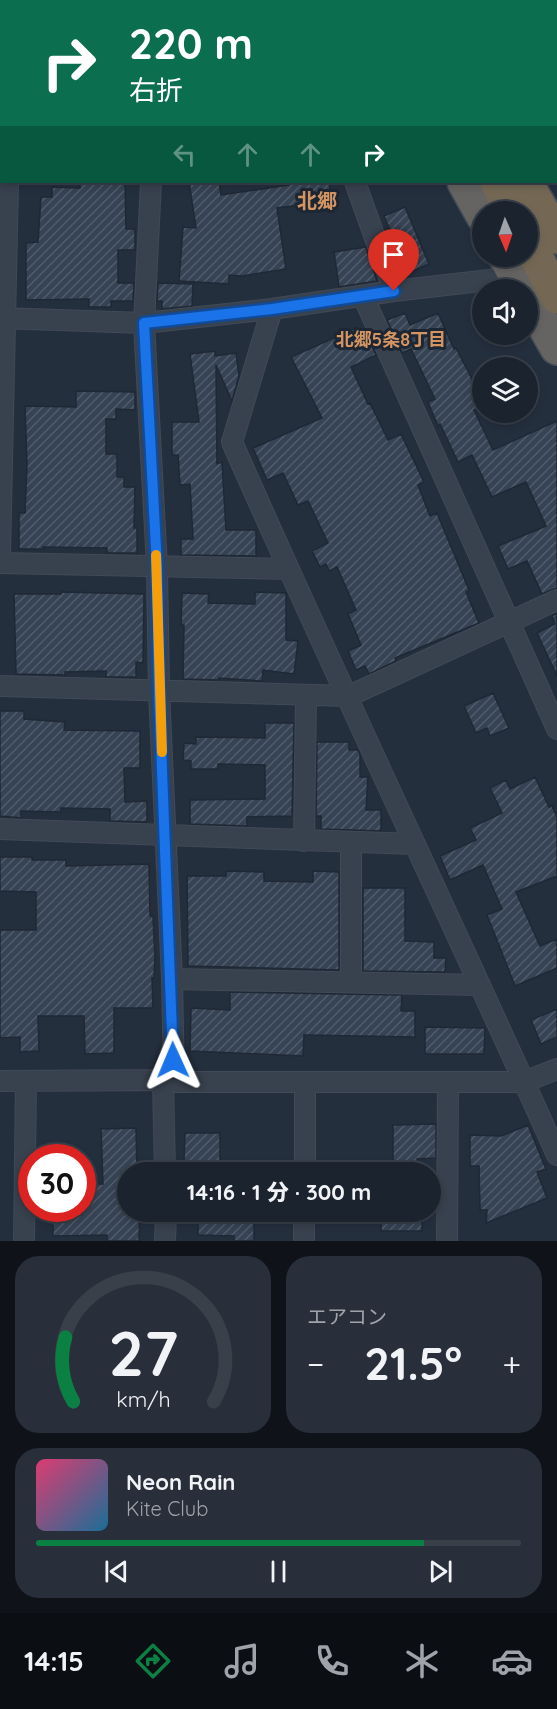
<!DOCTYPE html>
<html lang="ja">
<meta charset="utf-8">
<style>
:root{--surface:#1b232e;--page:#282f3a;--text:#f1f3f6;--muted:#a0a4aa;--line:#39404a;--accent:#0b8043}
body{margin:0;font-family:Quicksand,"Noto Sans JP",sans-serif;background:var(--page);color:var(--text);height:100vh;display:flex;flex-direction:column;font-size:22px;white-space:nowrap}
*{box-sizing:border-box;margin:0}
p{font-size:20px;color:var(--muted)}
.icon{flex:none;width:33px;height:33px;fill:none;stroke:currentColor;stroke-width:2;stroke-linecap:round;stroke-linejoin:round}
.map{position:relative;height:1241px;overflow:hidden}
.panel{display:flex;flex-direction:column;gap:15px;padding:15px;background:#0f1319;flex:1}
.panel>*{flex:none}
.top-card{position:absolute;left:0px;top:0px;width:558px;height:183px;box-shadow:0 3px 9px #0003,0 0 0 2px var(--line);background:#0b6e4f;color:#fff;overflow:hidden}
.needle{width:39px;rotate:178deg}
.tools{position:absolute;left:472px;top:201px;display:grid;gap:12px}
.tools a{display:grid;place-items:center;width:66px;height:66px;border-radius:50%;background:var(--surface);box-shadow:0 3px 9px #0003,0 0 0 2px var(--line);font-size:30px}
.speed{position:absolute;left:18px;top:1144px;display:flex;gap:12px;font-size:30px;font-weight:700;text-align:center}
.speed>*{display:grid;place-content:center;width:78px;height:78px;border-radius:50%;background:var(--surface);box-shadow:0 3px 9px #0003,0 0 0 2px var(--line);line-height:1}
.speed .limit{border:9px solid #d22;background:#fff;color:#111}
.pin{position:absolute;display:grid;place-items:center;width:51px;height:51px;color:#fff;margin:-62px -26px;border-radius:50% 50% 50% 0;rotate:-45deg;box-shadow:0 0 6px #0007}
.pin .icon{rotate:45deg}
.me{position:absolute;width:66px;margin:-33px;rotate:359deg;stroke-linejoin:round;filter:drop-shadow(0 0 4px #0008)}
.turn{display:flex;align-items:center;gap:21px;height:126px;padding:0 30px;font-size:27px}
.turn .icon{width:78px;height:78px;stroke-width:2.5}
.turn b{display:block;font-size:42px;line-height:51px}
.lanes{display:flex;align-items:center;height:57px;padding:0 30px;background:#0003;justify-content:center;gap:30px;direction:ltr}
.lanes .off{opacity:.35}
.big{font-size:45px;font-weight:800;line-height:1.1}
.panel .card{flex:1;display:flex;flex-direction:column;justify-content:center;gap:9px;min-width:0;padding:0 21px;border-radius:24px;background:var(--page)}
.panel .dial{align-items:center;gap:0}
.dial svg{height:156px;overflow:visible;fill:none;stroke:var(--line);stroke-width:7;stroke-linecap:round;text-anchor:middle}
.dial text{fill:var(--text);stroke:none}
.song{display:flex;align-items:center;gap:18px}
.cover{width:72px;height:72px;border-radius:9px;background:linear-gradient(135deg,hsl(340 70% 55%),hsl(200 70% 35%))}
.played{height:6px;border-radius:3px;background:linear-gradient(90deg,var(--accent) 80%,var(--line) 80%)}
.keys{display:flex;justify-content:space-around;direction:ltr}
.heat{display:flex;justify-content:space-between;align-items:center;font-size:33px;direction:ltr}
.panel .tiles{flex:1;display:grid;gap:15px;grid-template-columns:1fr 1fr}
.card:last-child{grid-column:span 2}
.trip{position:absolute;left:117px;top:1162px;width:324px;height:60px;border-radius:30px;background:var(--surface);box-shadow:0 3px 9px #0003,0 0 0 2px var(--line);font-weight:800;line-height:60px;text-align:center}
.menu{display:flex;height:96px;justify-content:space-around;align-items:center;background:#0b0e12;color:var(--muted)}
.menu .icon{width:42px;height:42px}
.menu .current{color:var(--accent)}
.menu b{font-size:27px;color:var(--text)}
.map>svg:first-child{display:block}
.building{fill:url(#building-hatch);stroke:#1f2835;stroke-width:1.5}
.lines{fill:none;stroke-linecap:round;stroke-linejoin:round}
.minor-casing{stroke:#414a57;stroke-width:22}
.trunk-casing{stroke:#434c59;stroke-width:36}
.motorway-casing{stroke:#434c59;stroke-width:36}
.minor{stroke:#38414e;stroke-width:20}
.trunk{stroke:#656462;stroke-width:33}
.motorway{stroke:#746855;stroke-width:33}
.route-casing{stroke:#114b97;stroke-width:15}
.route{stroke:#1a73e8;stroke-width:10}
.slow{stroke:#f59e0b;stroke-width:10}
.labels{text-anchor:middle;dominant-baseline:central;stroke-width:6;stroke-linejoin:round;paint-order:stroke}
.neighbourhood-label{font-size:18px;font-weight:bold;fill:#d59563;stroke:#1d2633}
.quarter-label{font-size:20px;font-weight:bold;fill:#d59563;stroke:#1d2633}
</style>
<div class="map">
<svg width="557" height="1241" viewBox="0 0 557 1241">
<defs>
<pattern id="building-hatch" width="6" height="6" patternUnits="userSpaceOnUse" patternTransform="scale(1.5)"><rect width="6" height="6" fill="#364354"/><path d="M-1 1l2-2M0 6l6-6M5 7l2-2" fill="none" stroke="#515c6b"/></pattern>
</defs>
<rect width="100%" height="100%" fill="#242f3e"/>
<path class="building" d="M80 182H125L126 229H135V250H118V283H134L133 301H111V307H89V299L26 300V243L38 242 41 197H52V187L80 188Z
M189 182H219L221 195 289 185 288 182H329L332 201 277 208 286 269 242 276 229 275V284L179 281 183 227 196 228Z
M405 207 429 264 408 273 384 216Z
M366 247 377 281 339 287 334 252Z
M158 283 193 284 192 306 162 309V301H157Z
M405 313 410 325 438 313 454 349 456 348 474 383 478 381 483 394V407L474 410 493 450 557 421V588L542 594 527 561 508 569 498 546 546 526 526 482 492 497 472 455 458 462 440 424 438 426 428 402 435 399 411 349 402 353 387 320Z
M356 328 358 333 365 330 376 355 351 367 368 404 370 403 388 440 401 434 424 482 418 485 430 516 437 513 469 590 466 592 479 623 395 658 396 661 369 674 365 666 356 670 348 651 361 645 348 614 356 610 337 567 329 571 326 564 320 567 312 551 328 543 308 501 298 505 283 473 267 480 253 448 322 418 291 357Z
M215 351V356L236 353 239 376 232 401 216 365 217 464 222 462 226 530H256V556L181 555V539H193L190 484 180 485 178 455H172V422H199L190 354Z
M76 391 135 392V410L116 409V419H106V454H117V477H124V487H135L134 528H137V553H107V548L43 547V549H19V513H25L27 464 25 406 76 407Z
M61 592 144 594 143 663 136 662V677H106V671L65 672V675L16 674 14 594H61Z
M255 592 286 593V640L298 641 294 674 263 670 262 681 219 678V680L183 679 184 625H181L182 593 209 594 208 603 255 604Z
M557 613V676L537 633 555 624 552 616Z
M493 693 509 728 490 736 487 728 476 733 464 706Z
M0 711H24V719L65 722 64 730 140 731V768H124L125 802 147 801V822L110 821V809L61 808V812L21 811V818L0 816Z
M265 723H294L292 816 247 817V826L190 824V800L265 799V765L218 764V769H191V761L183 760 184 743 196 744V737L265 738Z
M317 742H349V750H358L360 754V777H368L366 810H381V831L321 829V816H316Z
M535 777 549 807 552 806 557 817V876L516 892 540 946 557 939V968L515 986 487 915 502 909 483 865 450 880 440 856 476 840 470 828 502 813 490 788 506 780 510 789Z
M0 857H32V860H66V866L149 864 150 916H153L155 957 154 978H152L153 1008H114V1053L85 1054 84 1016H38L39 1051 20 1052V1037L0 1038V930H36V892L0 891Z
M226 871 264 872V881L313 882V871L339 872V970L188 966 187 876H226Z
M363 888H405V941L434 942V958H446L445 972 363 971Z
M230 992 402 995 401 1011H415V1037L304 1035 303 1056 190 1051 191 1008 230 1010Z
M557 1009V1037L541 1044 531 1020Z
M425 1027 485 1028 484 1054H425Z
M436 1124V1158L417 1159V1173H393V1125Z
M528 1125 546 1169 537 1172 547 1198 486 1223 487 1210H480L479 1166H470V1135L501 1136Z
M136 1128 137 1173H128V1212H140L139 1241H107V1235L53 1236V1215H82V1184H103L101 1129Z
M185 1133H220V1173H191V1161H184Z
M198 1212H254V1241H234V1236L198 1235Z
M381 1212H422V1231H381Z"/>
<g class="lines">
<defs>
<path id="minor" d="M290 0V2
M12 2V0
M160 2V0
M355 182 394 291
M363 296 557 729
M272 309 232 442C337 681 450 916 557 1155
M0 318 144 323 272 309 394 291 516 277
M0 554 8 182
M0 563 288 569
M0 686 349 696 557 600
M0 829 415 844
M304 841 306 696
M172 979 480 985
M351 982V842
M0 1081 174 1080 172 979 159 691 157 567 144 323 151 182
M165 1173 163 1082H524L557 1069
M305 1173V1082
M24 1241 26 1081
M165 1241 166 1212
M304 1241V1212
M447 1241 448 1083"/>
<path id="trunk" d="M365 0 366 2
M519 0 520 2
M556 61 557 62
M464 182 483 216
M505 256 523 290
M528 298 557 348"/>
<path id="motorway" d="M423 0 424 2
M476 0 477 2
M556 112 557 113
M556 160H557
M497 182 512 212
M526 182 557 237
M528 241 557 297"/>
</defs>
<use href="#minor" class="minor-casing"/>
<use href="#trunk" class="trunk-casing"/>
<use href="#motorway" class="motorway-casing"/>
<use href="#minor" class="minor"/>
<use href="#trunk" class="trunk"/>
<use href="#motorway" class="motorway"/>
</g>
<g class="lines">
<defs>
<path id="route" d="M173 1060 159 691 157 567 144 323 272 309 394 291"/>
</defs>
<use href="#route" class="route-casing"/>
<use href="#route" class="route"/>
<path class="slow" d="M156 555 162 752"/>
</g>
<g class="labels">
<g class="neighbourhood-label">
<text x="391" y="339">北郷5条8丁目</text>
</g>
<g class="quarter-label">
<text x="317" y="200">北郷</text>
</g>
</g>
</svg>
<div class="tools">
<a><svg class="needle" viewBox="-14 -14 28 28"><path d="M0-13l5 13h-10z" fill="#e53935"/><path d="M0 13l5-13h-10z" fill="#a0a4aa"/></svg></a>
<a><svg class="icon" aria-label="sound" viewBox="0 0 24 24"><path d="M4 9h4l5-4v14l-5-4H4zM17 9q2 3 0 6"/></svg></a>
<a><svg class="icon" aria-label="layers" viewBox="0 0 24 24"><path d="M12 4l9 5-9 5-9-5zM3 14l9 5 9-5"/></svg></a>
</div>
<div class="speed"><div class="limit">30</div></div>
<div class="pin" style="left:394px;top:291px;background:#d93025"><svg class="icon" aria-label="arrive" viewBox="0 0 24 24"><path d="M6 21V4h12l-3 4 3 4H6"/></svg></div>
<svg class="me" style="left:173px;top:1060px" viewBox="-20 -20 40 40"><path d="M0-17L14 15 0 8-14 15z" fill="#1a73e8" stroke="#fff" stroke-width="4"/></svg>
<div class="trip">14:16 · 1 分 · 300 m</div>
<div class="top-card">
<div class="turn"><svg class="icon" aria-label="right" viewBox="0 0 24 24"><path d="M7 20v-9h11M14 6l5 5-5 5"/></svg><div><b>220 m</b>右折</div></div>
<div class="lanes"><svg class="icon off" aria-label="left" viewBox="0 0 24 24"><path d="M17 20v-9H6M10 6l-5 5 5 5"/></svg><svg class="icon off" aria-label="ahead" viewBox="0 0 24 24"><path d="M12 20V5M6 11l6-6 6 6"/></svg><svg class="icon off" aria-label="ahead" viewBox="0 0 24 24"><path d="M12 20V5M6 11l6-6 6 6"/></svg><svg class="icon" aria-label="right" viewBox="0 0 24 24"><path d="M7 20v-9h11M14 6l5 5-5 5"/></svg></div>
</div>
</div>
<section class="panel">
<div class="tiles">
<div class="card dial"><svg viewBox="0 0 100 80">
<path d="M14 69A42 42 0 1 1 86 69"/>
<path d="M14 69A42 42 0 0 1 10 36" stroke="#0b8043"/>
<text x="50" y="56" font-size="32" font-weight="700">27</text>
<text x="50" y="72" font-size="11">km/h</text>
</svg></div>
<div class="card"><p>エアコン</p>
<div class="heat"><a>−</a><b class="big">21.5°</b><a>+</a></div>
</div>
<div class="card">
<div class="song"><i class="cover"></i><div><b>Neon Rain</b><p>Kite Club</p></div></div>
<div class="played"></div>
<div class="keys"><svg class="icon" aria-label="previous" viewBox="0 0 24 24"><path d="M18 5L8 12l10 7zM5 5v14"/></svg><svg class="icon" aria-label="pause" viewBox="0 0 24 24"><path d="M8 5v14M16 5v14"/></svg><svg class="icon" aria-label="next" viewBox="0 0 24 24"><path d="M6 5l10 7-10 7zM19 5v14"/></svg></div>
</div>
</div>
</section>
<nav class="menu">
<b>14:15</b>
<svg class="icon current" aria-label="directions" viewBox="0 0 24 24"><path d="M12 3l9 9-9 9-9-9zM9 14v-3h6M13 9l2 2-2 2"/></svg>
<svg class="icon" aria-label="music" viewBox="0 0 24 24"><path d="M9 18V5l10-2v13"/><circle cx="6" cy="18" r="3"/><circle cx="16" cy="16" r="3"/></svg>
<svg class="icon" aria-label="phone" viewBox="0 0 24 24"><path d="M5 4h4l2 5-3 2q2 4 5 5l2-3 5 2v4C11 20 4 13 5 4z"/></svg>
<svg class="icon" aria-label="climate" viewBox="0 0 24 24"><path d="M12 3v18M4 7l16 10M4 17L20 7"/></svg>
<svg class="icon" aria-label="car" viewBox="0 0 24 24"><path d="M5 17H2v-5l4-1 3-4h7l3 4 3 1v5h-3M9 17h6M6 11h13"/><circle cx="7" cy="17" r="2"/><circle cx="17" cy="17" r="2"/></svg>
</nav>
